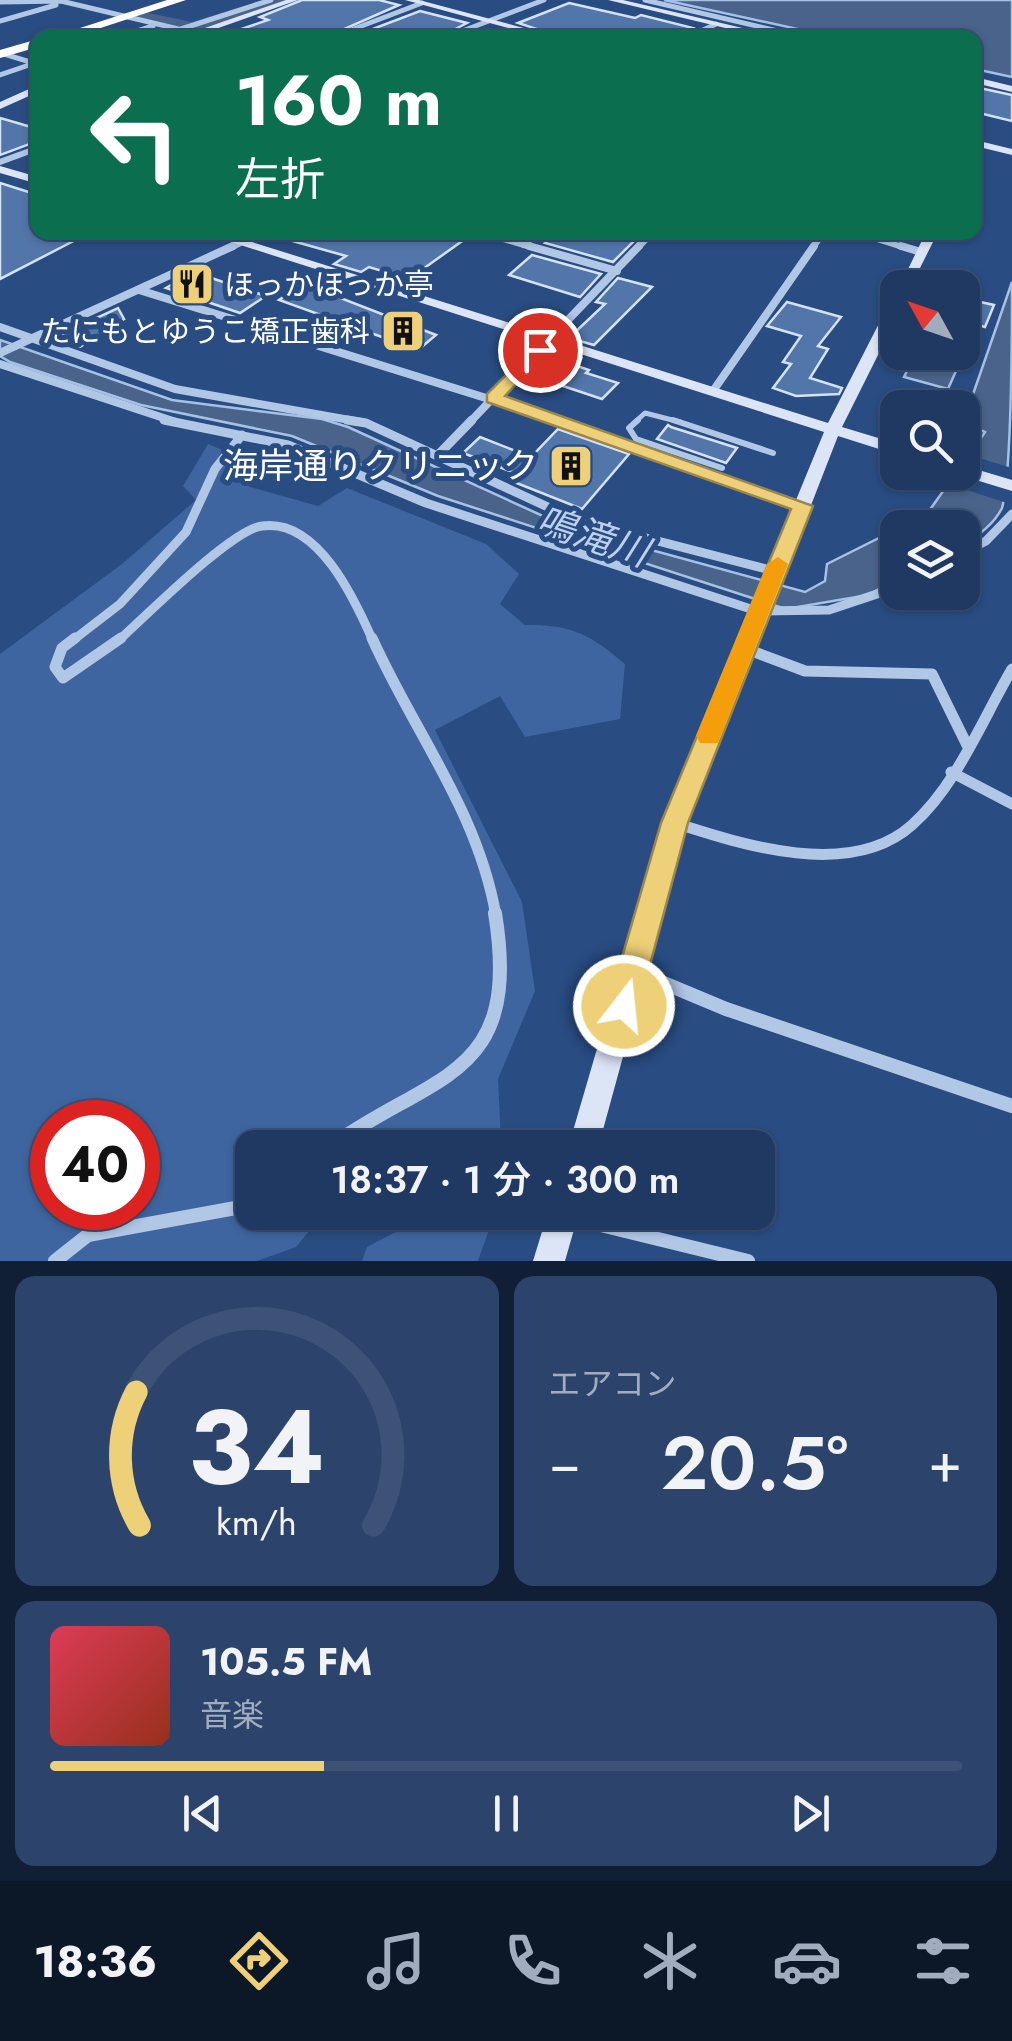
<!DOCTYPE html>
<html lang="ja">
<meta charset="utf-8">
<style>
:root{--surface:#1f3962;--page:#2c446b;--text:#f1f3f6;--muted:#a1acbe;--line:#3c5377;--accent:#edd078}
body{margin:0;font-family:Jost,"Noto Sans JP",sans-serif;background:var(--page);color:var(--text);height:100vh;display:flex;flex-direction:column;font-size:38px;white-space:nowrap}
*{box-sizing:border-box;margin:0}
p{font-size:32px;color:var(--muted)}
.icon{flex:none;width:55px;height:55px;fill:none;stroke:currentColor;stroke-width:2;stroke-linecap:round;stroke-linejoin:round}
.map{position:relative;height:1261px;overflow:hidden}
.details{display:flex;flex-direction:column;gap:15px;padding:15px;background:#111f36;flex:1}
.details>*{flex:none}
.banner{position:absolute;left:30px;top:30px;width:952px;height:210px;border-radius:20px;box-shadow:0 2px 8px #0004,0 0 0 2px var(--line);background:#0b6e4f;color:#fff;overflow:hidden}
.needle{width:65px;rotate:310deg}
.fabs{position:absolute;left:880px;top:270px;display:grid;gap:20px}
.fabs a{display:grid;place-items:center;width:100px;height:100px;border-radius:20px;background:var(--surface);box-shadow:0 2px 8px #0004,0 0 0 2px var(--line);font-size:50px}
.speed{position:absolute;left:30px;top:1100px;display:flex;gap:20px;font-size:50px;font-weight:700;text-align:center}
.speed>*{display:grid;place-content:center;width:130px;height:130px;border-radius:50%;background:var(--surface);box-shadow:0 2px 8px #0004,0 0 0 2px var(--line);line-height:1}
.speed .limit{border:15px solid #d22;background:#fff;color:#111}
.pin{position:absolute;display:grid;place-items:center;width:85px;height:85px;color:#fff;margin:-42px;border:5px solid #fff;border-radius:50%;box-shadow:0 2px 10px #0007}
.me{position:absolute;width:110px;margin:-55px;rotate:16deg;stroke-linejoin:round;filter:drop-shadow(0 0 8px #0008)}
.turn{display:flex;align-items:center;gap:35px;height:210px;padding:0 40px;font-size:45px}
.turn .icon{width:130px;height:130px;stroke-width:2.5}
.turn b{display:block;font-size:70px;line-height:85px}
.big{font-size:75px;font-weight:600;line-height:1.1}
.details .card{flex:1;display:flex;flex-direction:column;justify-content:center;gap:15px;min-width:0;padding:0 35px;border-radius:20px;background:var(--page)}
.details .dial{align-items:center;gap:0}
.dial svg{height:260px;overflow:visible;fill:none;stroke:var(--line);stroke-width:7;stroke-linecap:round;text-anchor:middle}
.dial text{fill:var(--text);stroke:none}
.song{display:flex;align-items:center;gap:30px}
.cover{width:120px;height:120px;border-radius:15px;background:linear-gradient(135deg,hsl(350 70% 55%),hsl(10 70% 35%))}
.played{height:10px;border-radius:5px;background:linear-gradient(90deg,var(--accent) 30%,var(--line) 30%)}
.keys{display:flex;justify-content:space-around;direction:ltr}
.heat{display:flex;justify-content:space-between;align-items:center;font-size:55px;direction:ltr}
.details .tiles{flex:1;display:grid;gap:15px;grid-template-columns:1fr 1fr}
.card:last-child{grid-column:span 2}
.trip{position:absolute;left:235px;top:1130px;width:540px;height:100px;border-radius:20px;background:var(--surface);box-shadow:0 2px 8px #0004,0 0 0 2px var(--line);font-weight:600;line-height:100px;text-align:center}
.dock{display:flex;height:160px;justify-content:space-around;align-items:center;background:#0c1727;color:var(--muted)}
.dock .icon{width:70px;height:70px}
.dock .active{color:var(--accent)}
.dock b{font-size:45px;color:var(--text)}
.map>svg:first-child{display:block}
.green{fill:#3e659f;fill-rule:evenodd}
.water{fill:#4a638a;stroke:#a6c1e6;stroke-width:2.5}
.pier{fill:#294c82}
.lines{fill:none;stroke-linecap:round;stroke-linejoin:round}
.river{fill:#4a638a;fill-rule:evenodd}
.building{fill:#5275aa;stroke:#d4e2f5;stroke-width:2.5}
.lane-far1{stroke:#b1c7e6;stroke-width:5}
.lane{stroke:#b1c7e6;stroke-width:6}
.street-far5{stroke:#b1c7e6;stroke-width:5}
.street-far4{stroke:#b1c7e6;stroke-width:6}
.street-far3{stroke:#b1c7e6;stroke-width:8}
.street-far2{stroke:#b1c7e6;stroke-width:9}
.street-far1{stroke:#b1c7e6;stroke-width:11}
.street{stroke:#b1c7e6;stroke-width:14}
.secondary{fill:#dbe5f6;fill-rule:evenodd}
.highway{fill:#fff;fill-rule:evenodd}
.route{fill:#edd078;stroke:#9a874e;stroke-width:2.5}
.slow{fill:#f59e0b}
.labels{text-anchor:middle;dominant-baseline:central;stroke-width:10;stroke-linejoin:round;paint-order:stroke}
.far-poi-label{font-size:30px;fill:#fff;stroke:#294c82;text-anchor:start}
.poi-label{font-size:35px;fill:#fff;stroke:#294c82;text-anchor:end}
.water-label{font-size:38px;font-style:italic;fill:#bdd1ee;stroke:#294c82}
</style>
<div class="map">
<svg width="1012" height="1261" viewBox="0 0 1012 1261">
<rect width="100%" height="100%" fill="#294c82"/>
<path class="green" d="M208 444 239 457 247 486 318 506 347 488 486 544 519 574 500 604 525 625C570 624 590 634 625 664L620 719 525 737 500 696 435 730 522 902 535 991 498 1079 501 1141 488 1148H252V1212L324 1213 296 1247 257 1261H0V654L122 564 196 500 183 486ZM52 1122H138V1208H52Z
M432 1213H495L478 1261H362L367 1247Z"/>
<path class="water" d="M664 0H1012V77L975 69V53L982 51 975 50V38L834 37Z
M1012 282C1012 329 1012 472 1002 508 994 524 978 536 963 544L962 528H899L929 511 956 473 962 472 963 465 985 432 963 422 965 414 974 415 977 405 970 403Z
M0 340 172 400 322 419 348 427 567 527 805 592 825 581 827 564 897 529V579L868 595 786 609 438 496 292 436 141 405 10 362 0 356Z
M916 353 963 355 948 389 904 377Z"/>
<path class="pier" d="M965 454 1012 468 1010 504 942 482 950 472H962Z"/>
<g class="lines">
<path class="river" d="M262 0H289L193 34 135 18 144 12 192 22Z"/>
</g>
<path class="building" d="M302 0H379L399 5 324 38H227V34L268 20 260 17Z
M569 3 635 18 641 15 693 28 680 38H608L582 31 581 38H564L518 23Z
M420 11 467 23 438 38H349Z
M975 87 1012 95V121L975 112Z
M0 118 38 129V141L0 155Z
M0 183 38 195V232H91L0 279Z
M283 232H472V234L409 279 369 267 361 272 334 264 346 256 282 238Z
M557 232H643L613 262 545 243Z
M532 255 601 274 580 297 509 275Z
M194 272 226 283 266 296 240 313 166 288Z
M319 274 346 283 330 294 436 335 418 350 279 300Z
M618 278 652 287 594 345 569 338 605 304 596 302Z
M962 298 994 305 985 327 962 321Z
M787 302 841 317 818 346 828 349 810 378 842 388 839 394 796 396 773 388 791 364 783 362 801 336 767 326Z
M118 308 124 319 80 347 53 338Z
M556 350 581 358 574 365 589 370 586 373 618 383 602 399 527 374Z
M668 425 671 427 737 448 726 463 657 439Z
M558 429 629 454 582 509 509 480 515 473 463 453 480 437 531 457Z"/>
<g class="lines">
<path class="lane-far1" d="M635 422 645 413 680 422"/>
<path class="lane" d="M638 420 629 428 636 439 722 468
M673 420 773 453"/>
<path class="street-far5" d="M645 0 808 38
M0 2 61 1 195 33
M0 21 56 5
M181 29 271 0
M115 38 153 26
M330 38 422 3
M444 38 544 0
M686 38 716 24
M0 53 37 64
M0 75 38 62"/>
<path class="street-far4" d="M0 162 38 148
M479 232 538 249
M854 232 909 249
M523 245 540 232
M228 249 264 232
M637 249 653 232
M812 249 824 232"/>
<path class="street-far3" d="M529 246 617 271
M901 246 921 252
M139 290 563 422
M0 327 175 389 361 422
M0 353 233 246
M0 364 176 422
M713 391 814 246
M470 422 639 246"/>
<path class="street-far2" d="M164 420 288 445 426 503 757 611 829 610 898 587
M347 420 366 423 576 520 774 571
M556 420 803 506
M437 456 472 420
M962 553 986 541 1012 514
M72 641 120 604 186 532 215 469 242 435
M118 641C145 617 232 529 262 526 318 518 355 600 373 641"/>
<path class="street-far1" d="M75 638 62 648 55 667 63 678 121 638
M372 638C414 732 478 811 496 916
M744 648 805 671 932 674 967 745
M951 772 1012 804
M675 823C743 845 851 880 912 825 957 785 982 720 1012 669"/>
<path class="street" d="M635 971 726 1009 1012 1106
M328 1148C435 1071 522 1080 495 913
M564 1216 748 1261
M55 1261 88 1235 252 1205"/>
<path class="secondary" d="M286 0H298L190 38H176Z
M405 0H419L561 38H545Z
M608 0H623L785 38H767Z
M975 77 1012 86V92L975 83Z
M38 85V92L0 109V102Z
M975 140 1012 149V155L975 146Z
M0 166 38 177V184L0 173Z
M200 232H220L828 423 891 300 898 296V315L842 427 898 444V455L838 436 687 823 598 1148H568L663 823 824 432Z
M926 232H938L910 288 898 290Z
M962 465 1012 480V491L956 474 962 472Z
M548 1212H579L565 1261H533Z"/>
<path class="highway" d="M167 0H186L70 38H49Z
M38 39V47L0 58V50Z"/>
</g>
<path class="route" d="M534 347 548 350 505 396 813 506 688 823 639 1006 635 1017 624 1021 613 1017 608 1006 661 823 791 509 487 402V394Z"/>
<path class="slow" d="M778 557 788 564 721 736 718 743H700L696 736 767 564Z"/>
<defs>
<symbol id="restaurant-square" viewBox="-11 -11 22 22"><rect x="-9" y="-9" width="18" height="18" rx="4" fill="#edd078" stroke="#294c82"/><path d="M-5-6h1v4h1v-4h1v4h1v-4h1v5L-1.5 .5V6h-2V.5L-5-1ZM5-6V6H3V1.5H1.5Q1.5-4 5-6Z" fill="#111"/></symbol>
<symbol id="building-square" viewBox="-11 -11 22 22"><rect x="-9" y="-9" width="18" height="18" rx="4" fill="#edd078" stroke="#294c82"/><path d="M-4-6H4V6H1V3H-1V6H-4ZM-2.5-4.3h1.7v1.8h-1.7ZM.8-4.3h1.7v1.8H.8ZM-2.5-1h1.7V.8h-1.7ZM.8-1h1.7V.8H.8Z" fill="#111"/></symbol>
</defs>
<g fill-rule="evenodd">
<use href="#restaurant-square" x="167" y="259" width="50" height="50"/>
<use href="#building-square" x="378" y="306" width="50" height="50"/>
<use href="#building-square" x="546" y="441" width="50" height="50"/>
</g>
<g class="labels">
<g class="far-poi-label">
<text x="224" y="284">ほっかほっか亭</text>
<text x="370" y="331" text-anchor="end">たにもとゆうこ矯正歯科</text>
</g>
<g class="poi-label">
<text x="538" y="466">海岸通りクリニック</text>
</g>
<g class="water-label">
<text transform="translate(593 536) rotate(18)">鳴滝川</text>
</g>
</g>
</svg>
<div class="fabs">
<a><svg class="needle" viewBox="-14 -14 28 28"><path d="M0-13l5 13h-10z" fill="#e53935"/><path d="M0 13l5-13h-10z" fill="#a1acbe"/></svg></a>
<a><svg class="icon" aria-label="search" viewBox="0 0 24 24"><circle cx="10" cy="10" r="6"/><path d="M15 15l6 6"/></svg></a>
<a><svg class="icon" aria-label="layers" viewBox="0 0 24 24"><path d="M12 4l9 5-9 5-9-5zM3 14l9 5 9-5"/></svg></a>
</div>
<div class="speed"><div class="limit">40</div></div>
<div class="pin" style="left:540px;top:350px;background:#d93025"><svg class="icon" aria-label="arrive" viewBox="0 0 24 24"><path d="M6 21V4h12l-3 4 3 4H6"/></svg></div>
<svg class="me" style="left:624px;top:1006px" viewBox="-20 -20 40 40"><circle r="17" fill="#edd078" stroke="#fff" stroke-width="3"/><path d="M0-11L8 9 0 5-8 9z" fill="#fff"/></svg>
<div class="trip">18:37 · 1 分 · 300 m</div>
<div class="banner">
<div class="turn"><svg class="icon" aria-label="left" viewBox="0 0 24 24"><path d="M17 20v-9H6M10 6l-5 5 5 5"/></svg><div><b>160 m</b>左折</div></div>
</div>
</div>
<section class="details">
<div class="tiles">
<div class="card dial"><svg viewBox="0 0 100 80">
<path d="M14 69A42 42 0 1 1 86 69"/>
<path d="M14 69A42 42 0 0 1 13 28" stroke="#edd078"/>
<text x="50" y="56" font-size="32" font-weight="700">34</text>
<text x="50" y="72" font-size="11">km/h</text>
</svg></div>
<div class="card"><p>エアコン</p>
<div class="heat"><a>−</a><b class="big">20.5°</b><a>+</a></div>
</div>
<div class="card">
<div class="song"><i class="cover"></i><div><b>105.5 FM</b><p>音楽</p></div></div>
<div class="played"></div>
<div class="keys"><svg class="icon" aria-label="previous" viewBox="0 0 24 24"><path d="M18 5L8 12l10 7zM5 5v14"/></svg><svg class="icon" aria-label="pause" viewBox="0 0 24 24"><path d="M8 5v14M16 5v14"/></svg><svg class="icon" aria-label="next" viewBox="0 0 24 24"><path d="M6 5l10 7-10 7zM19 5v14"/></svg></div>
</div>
</div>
</section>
<nav class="dock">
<b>18:36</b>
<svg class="icon active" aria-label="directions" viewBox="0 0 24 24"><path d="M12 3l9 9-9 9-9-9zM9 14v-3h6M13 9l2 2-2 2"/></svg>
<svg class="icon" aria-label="music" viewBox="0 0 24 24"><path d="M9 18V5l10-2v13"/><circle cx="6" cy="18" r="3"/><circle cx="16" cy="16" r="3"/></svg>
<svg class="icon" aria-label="phone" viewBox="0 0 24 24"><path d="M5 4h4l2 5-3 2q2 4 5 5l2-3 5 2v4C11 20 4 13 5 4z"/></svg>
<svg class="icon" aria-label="climate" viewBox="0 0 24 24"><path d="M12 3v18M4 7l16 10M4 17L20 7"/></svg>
<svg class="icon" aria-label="car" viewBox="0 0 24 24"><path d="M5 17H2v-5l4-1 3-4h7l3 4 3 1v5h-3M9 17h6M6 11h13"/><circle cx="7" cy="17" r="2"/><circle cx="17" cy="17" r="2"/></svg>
<svg class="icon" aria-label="filters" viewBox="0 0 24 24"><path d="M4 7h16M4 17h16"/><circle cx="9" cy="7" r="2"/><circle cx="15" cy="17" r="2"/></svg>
</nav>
